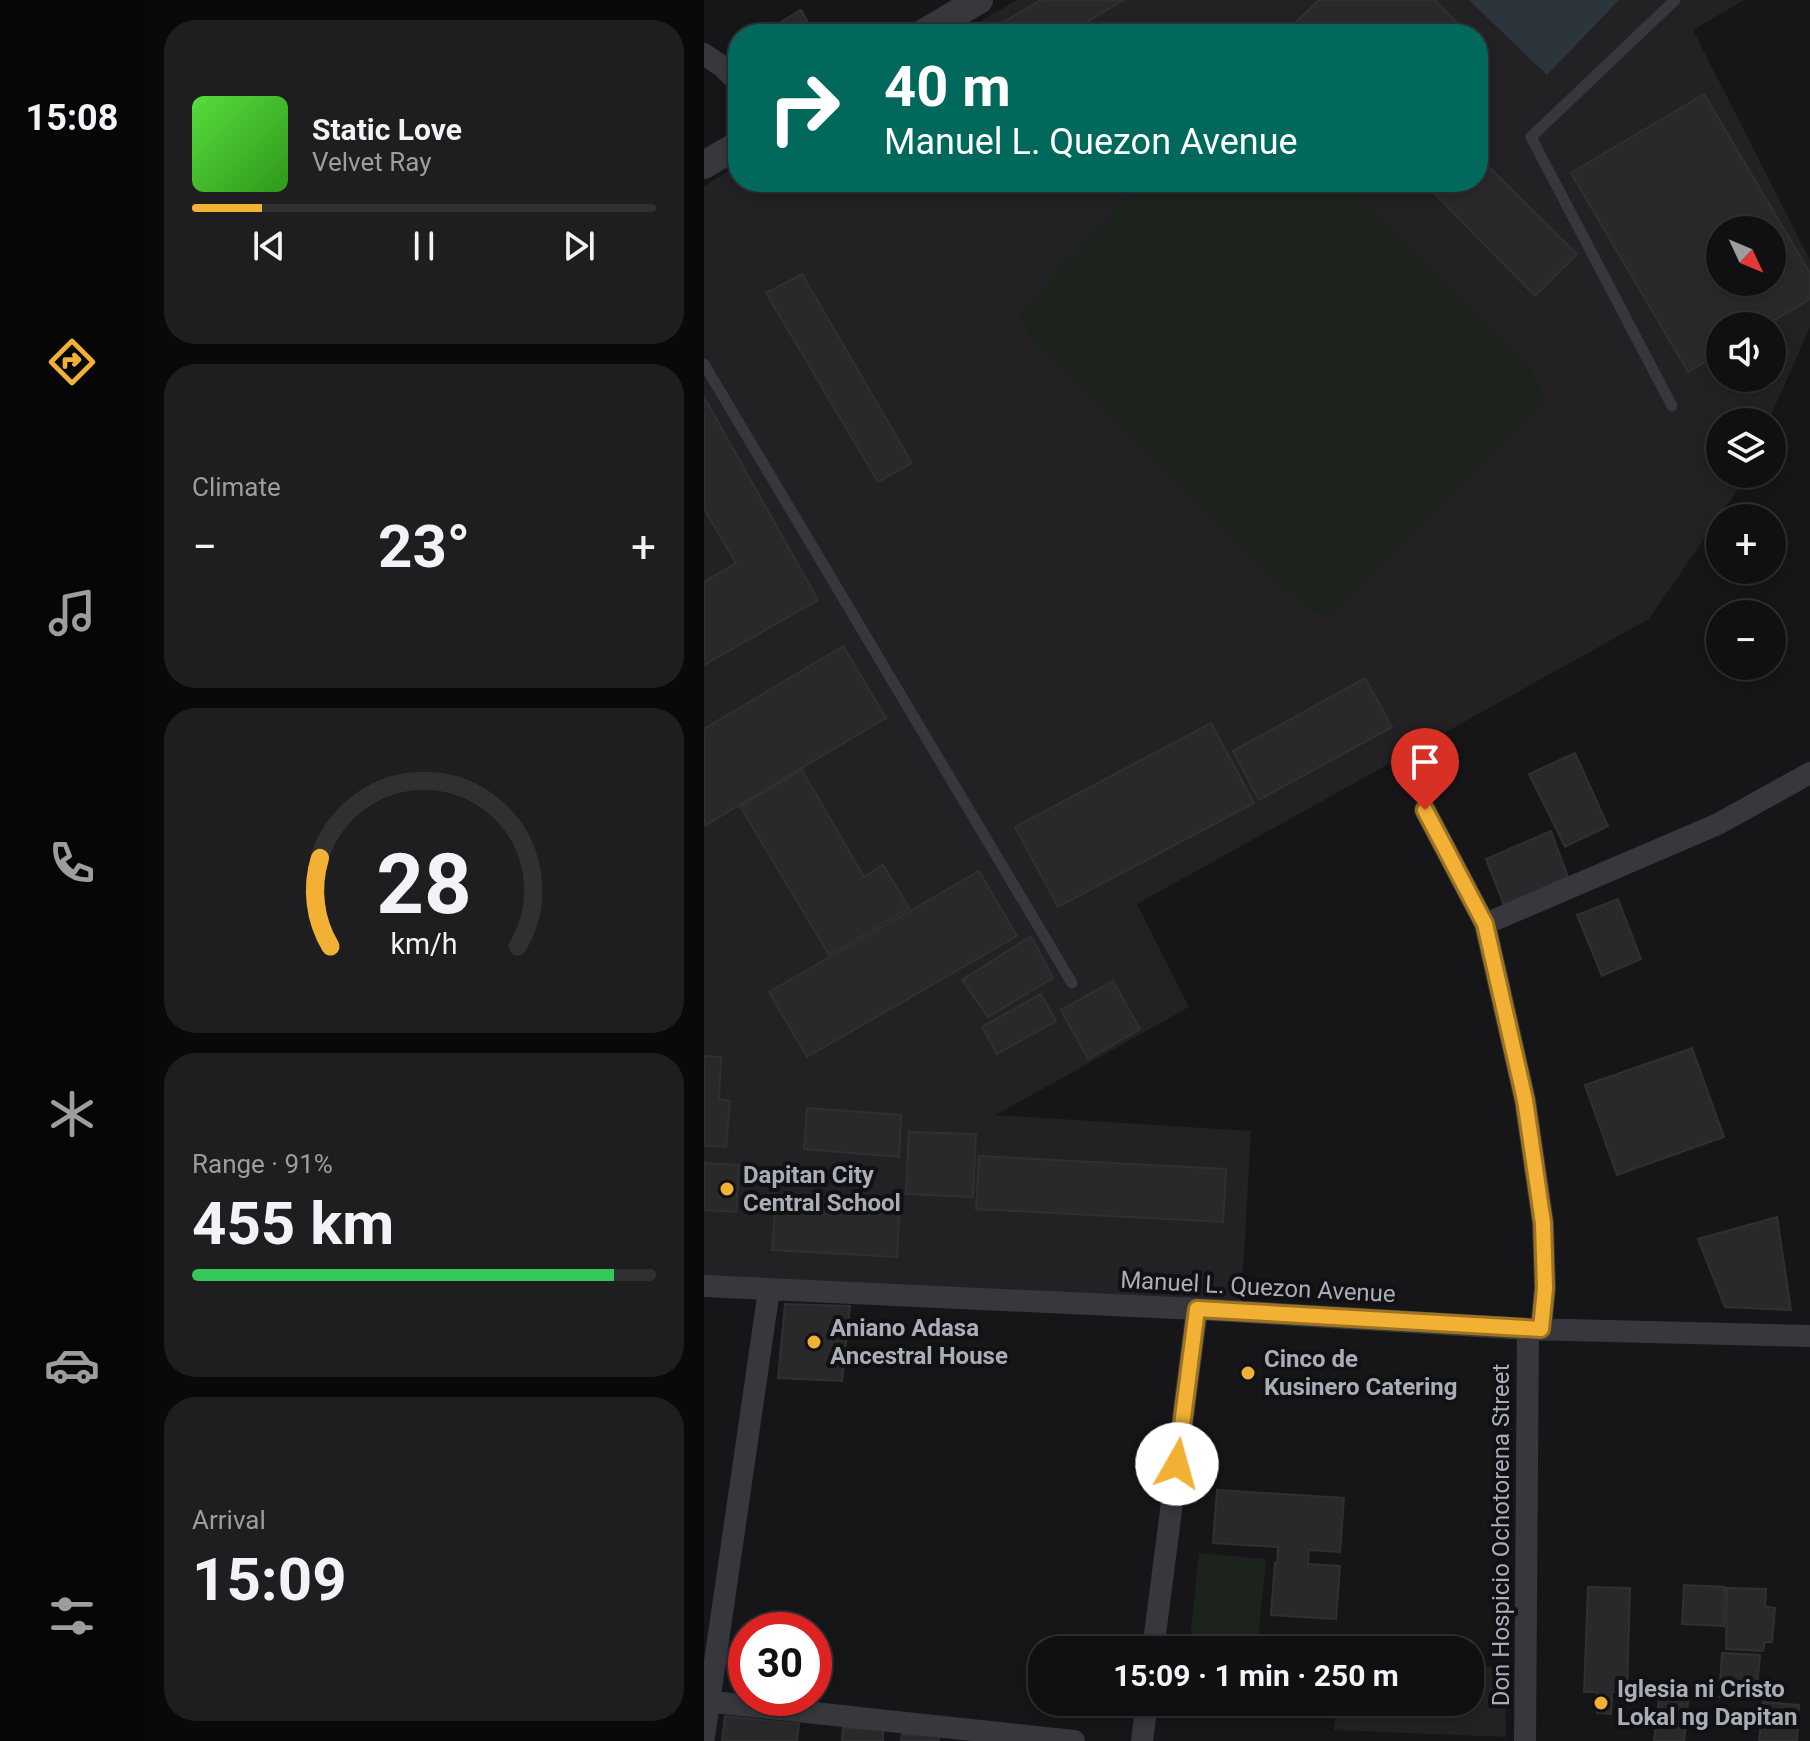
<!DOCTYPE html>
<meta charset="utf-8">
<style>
:root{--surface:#101012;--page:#1e1e20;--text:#f1f3f6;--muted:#9c9d9f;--line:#303032;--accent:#f2b134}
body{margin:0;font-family:Roboto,sans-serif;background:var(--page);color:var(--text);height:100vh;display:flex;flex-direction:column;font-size:30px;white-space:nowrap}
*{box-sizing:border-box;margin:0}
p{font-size:26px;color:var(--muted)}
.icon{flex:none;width:44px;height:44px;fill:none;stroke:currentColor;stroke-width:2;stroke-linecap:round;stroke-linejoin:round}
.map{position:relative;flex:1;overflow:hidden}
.sheet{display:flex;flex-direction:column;gap:20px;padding:20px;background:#09090a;width:560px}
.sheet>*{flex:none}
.top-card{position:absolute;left:24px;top:24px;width:760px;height:168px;border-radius:32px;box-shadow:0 4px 12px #0003,0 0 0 2px var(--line);background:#00695c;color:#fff;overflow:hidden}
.needle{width:52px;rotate:134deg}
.tools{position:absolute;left:1002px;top:216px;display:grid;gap:16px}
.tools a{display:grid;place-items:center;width:80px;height:80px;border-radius:50%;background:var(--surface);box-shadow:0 4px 12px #0003,0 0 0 2px var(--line);font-size:40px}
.speed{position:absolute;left:24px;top:1612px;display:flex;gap:16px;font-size:40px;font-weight:700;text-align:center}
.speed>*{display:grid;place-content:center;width:104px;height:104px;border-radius:50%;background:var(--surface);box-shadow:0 4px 12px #0003,0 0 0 2px var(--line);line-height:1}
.speed .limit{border:12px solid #d22;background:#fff;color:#111}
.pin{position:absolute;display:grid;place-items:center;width:68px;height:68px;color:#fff;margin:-82px -34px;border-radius:50% 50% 50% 0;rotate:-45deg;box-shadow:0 0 8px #0007}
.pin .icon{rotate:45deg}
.me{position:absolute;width:88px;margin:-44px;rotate:7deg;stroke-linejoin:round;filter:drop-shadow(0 0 6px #0008)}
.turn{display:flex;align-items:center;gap:28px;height:168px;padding:0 24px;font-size:36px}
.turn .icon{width:104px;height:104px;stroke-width:2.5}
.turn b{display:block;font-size:56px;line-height:68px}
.big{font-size:60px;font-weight:700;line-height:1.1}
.sheet .widget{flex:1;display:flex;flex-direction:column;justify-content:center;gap:12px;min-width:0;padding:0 28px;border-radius:32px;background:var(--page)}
.sheet .dial{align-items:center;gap:0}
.dial svg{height:208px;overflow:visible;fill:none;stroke:var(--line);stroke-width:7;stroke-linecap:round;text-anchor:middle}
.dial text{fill:var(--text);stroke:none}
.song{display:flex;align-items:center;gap:24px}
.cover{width:96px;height:96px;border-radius:12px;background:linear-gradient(135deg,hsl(110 70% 55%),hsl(110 70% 35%))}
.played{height:8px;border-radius:4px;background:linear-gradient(90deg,var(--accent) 15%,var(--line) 15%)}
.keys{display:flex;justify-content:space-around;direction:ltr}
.heat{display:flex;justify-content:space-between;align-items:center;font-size:44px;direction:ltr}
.charge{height:12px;border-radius:6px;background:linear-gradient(90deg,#34c759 91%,var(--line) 0)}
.trip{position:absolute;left:324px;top:1636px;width:456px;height:80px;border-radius:32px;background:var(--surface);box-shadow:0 4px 12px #0003,0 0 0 2px var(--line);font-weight:700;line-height:80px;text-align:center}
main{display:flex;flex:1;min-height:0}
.menu{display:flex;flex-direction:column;width:144px;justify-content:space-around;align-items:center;background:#060607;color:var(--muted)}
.menu .icon{width:56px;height:56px}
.menu .on{color:var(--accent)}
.menu b{font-size:36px;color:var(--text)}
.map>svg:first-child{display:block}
.built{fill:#222225;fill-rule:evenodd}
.green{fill:#1c231d}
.water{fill:#2c353c}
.building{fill:#29292c;stroke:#303034;stroke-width:2;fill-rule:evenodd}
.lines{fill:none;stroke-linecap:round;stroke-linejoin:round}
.service{stroke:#37383d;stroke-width:11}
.minor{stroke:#37383d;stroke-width:22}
.tertiary{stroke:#37383d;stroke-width:28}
.route-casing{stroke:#9d7322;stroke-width:20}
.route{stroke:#f2b134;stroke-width:14}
.poi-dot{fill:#f2b134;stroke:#111113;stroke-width:3}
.labels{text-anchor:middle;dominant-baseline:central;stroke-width:8;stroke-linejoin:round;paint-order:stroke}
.poi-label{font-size:24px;font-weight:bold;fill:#a8adb8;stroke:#111113;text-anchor:start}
.street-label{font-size:24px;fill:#a8adb8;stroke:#111113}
</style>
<main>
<nav class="menu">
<b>15:08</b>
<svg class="icon on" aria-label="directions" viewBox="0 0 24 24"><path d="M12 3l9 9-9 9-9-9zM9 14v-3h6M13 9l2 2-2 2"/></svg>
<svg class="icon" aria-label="music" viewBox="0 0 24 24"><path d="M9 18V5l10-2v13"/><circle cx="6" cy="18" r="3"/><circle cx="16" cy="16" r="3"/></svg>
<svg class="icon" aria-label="phone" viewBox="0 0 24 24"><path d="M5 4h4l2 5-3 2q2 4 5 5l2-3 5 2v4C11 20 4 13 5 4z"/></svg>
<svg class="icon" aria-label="climate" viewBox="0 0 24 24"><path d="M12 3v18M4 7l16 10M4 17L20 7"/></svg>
<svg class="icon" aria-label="car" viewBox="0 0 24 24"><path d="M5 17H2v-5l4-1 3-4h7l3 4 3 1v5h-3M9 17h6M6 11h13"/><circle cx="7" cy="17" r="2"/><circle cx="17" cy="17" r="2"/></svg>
<svg class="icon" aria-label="filters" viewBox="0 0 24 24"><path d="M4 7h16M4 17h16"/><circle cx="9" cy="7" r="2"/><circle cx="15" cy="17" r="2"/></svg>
</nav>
<section class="sheet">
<div class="widget">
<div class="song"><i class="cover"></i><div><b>Static Love</b><p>Velvet Ray</p></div></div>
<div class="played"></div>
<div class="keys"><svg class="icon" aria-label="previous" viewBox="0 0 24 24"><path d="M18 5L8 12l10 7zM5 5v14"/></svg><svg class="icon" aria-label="pause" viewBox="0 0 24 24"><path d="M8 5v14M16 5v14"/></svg><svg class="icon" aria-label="next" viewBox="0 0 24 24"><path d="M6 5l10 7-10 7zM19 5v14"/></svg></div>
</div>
<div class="widget"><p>Climate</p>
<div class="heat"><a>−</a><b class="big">23°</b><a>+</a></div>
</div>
<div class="widget dial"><svg viewBox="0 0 100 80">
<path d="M14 69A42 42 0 1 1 86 69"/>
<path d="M14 69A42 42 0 0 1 10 35" stroke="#f2b134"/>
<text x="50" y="56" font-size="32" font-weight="700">28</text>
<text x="50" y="72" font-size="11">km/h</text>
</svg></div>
<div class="widget"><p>Range · 91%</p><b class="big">455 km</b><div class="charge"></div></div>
<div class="widget"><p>Arrival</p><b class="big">15:09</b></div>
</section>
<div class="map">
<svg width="1106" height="1741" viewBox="0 0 1106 1741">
<rect width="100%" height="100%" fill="#161618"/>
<path class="built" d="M313 0H1040L989 30 1106 260V327L1064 422H1016V474H1041L1038 483 945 619 433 904 485 1007 292 1115 547 1131 537 1306 0 1278V186L34 166V182H774V34H255ZM1016 230H1068V282H1016ZM1016 326H1068V378H1016Z
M766 1666 801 1668 802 1737 630 1730 632 1702H766Z"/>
<path class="green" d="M437 182H639L813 353C826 367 834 382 840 400L630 615 606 611 587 595 328 341 316 313Z
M495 1553 562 1559 553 1650H485Z"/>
<path class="water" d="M765 0H915L843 75Z"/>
<path class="building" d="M337 0H420L362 34H279Z
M615 0H731L764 34H580Z
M97 10 109 31 104 34H57Z
M774 44 785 56 774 66Z
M1000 94 1106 273V299L1061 326H1016V353L984 372 867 173ZM1016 230H1068V282H1016Z
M774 156 873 254 831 296 719 182H774Z
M98 274 208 463 174 482 62 293Z
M0 397 114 600 0 665V582L32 563 0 509Z
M139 646 182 718 0 826V729Z
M661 678 688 727 555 800 529 751Z
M507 723 550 803 354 907 311 827Z
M871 753 904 826 861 847 825 774Z
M98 770 160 877 179 865 205 908 125 955 36 806Z
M847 831 864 877 800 905 782 859Z
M275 871 313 936 103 1057 65 992Z
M914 899 937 959 898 976 873 915Z
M327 936 349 978 284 1017 258 980Z
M409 981 436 1029 384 1059 357 1010Z
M337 994 352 1021 293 1054 278 1027Z
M988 1048 1020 1137 913 1175 881 1085Z
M0 1056 17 1057 15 1099 26 1101 22 1147 0 1146Z
M103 1108 197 1115 195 1157 100 1149Z
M205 1132 272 1134 269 1197 202 1194Z
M275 1156 522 1169 519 1222 272 1209Z
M0 1163 35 1165 32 1212 0 1210Z
M72 1197 196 1203 193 1257 68 1250Z
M1073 1217 1087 1310 1021 1307 994 1239Z
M81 1304 146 1306 138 1381 74 1378Z
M513 1490 640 1498 636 1552 605 1550 604 1564 636 1566 632 1619 567 1615 571 1563H573L574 1547 509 1543Z
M980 1585 1021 1587 1020 1626 978 1624Z
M884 1587 926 1588 923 1692H908L907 1714 893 1713V1692H880Z
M1023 1588 1062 1589 1061 1606 1071 1608 1068 1642H1061L1059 1651 1022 1649Z
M638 1640 660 1642 659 1650H637Z
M1018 1653 1056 1655 1052 1698 1015 1697Z
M956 1689 985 1692 980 1741H950Z
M1059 1702 1095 1705 1093 1741H1055Z
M21 1716 95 1724 93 1741H18Z
M139 1728 179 1729V1741H138Z
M198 1734 235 1736V1741H197Z"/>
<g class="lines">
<path class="service" d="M0 364 368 983
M968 406 827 137 971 0"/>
<path class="minor" d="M0 54 19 67 34 82
M721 810 781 924 821 1100 839 1223 841 1288 837 1329
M781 924 1014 824 1106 773
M0 1286 493 1309 824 1329 1106 1336
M449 1650 493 1309
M0 1701 370 1741
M0 1737 65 1290
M438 1741 443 1702
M821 1741 824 1329"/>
<path class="tertiary" d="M218 34 275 0
M0 165 34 145"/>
</g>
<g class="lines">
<defs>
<path id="route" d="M473 1464 493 1309 837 1329 841 1288 839 1223 821 1100 781 924 721 810"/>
</defs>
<use href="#route" class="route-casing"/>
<use href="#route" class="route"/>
</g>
<g class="poi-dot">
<circle cx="23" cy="1189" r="8"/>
<circle cx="110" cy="1342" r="8"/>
<circle cx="544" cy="1373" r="8"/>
<circle cx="897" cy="1703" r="8"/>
</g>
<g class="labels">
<g class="poi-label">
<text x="39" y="1175">Dapitan City<tspan x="39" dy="28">Central School</tspan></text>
<text x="126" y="1328">Aniano Adasa<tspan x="126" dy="28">Ancestral House</tspan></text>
<text x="560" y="1359">Cinco de<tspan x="560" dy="28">Kusinero Catering</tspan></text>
<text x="913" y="1689">Iglesia ni Cristo<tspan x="913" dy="28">Lokal ng Dapitan</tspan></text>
</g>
<g class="street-label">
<text transform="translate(554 1287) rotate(3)">Manuel L. Quezon Avenue</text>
<text transform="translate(797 1535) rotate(-90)">Don Hospicio Ochotorena Street</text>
</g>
</g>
</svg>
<div class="tools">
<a><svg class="needle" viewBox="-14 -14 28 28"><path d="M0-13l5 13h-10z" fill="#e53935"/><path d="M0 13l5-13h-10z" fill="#9c9d9f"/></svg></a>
<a><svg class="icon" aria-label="sound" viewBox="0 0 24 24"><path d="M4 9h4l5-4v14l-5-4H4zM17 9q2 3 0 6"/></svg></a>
<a><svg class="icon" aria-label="layers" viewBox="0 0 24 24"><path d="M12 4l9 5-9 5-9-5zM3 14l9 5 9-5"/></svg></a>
<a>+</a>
<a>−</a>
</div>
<div class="speed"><div class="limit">30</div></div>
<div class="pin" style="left:721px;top:810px;background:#d93025"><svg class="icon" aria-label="arrive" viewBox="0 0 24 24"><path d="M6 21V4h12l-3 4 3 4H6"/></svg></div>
<svg class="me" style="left:473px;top:1464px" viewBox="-20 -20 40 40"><circle r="19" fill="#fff"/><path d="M0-13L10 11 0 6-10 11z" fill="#f2b134"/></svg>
<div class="trip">15:09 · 1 min · 250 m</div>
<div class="top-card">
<div class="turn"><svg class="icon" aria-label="right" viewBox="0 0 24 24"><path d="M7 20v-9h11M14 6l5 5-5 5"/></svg><div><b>40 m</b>Manuel L. Quezon Avenue</div></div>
</div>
</div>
</main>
